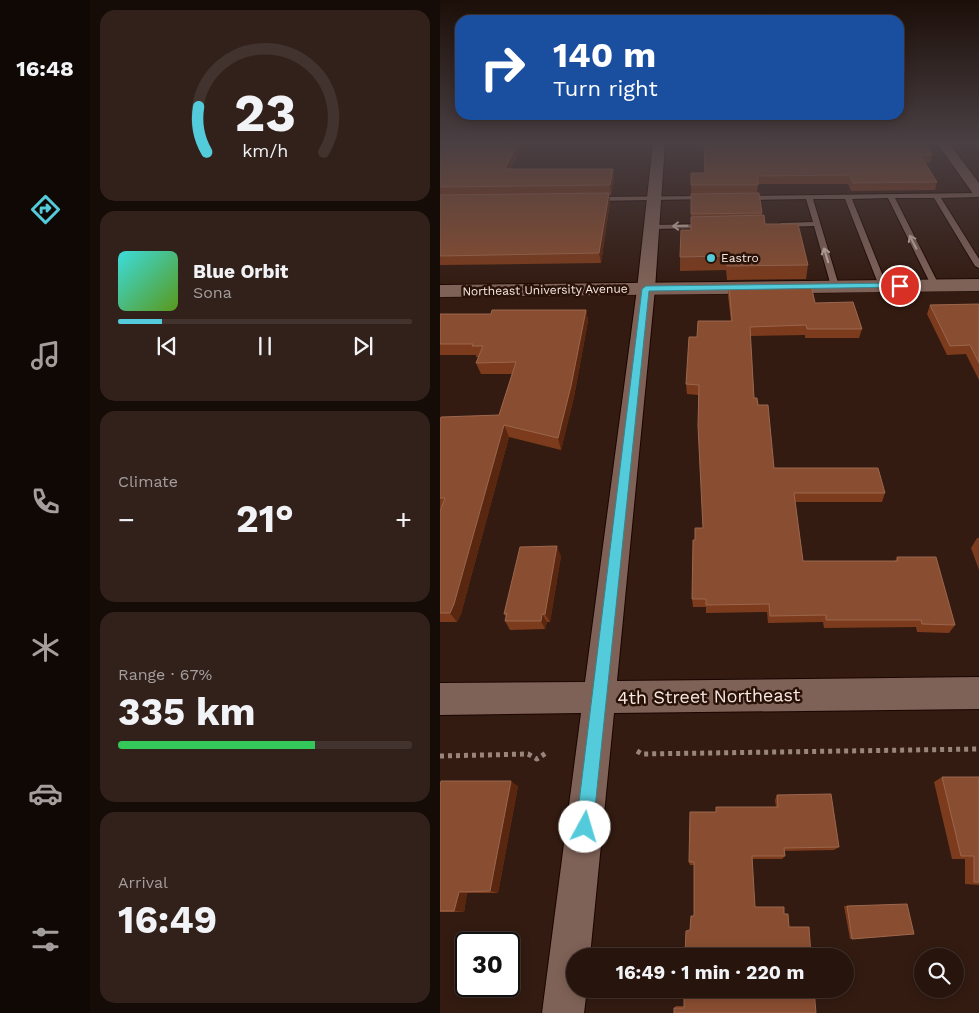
<!DOCTYPE html>
<meta charset="utf-8">
<style>
:root{--surface:#26140d;--page:#32211b;--text:#f1f3f6;--muted:#a49e9d;--line:#42332e;--accent:#53cbdb}
body{margin:0;font-family:"Work Sans",sans-serif;background:var(--page);color:var(--text);height:100vh;display:flex;flex-direction:column;font-size:19px;white-space:nowrap}
*{box-sizing:border-box;margin:0}
p{font-size:16px;color:var(--muted)}
.icon{flex:none;width:28px;height:28px;fill:none;stroke:currentColor;stroke-width:2;stroke-linecap:round;stroke-linejoin:round}
.map{position:relative;flex:1;overflow:hidden}
.drawer{display:flex;flex-direction:column;gap:10px;padding:10px;background:#150b07;width:350px}
.drawer>*{flex:none}
.guide{position:absolute;left:15px;top:15px;width:449px;height:105px;border-radius:15px;box-shadow:0 2px 12px #0003,0 0 0 1px var(--line);background:#1a4fa0;color:#fff;overflow:hidden}
.buttons{position:absolute;left:474px;top:948px;display:grid;gap:10px}
.buttons a{display:grid;place-items:center;width:50px;height:50px;border-radius:50%;background:var(--surface);box-shadow:0 2px 12px #0003,0 0 0 1px var(--line);font-size:25px}
.speed{position:absolute;left:15px;top:932px;display:flex;gap:10px;font-size:25px;font-weight:700;text-align:center}
.speed>*{display:grid;place-content:center;width:65px;height:65px;border-radius:50%;background:var(--surface);box-shadow:0 2px 12px #0003,0 0 0 1px var(--line);line-height:1}
.speed .limit{border:2px solid #111;border-radius:8px;background:#fff;color:#111}
.pin{position:absolute;display:grid;place-items:center;width:42px;height:42px;color:#fff;margin:-21px;border:2px solid #fff;border-radius:50%;box-shadow:0 1px 5px #0007}
.me{position:absolute;width:55px;margin:-28px;rotate:6deg;stroke-linejoin:round;filter:drop-shadow(0 0 4px #0008)}
.turn{display:flex;align-items:center;gap:18px;height:105px;padding:0 15px;font-size:22px}
.turn .icon{width:65px;height:65px;stroke-width:2.5}
.turn b{display:block;font-size:35px;line-height:42px}
.big{font-size:38px;font-weight:700;line-height:1.1}
.drawer .tile{flex:1;display:flex;flex-direction:column;justify-content:center;gap:8px;min-width:0;padding:0 18px;border-radius:15px;background:var(--page)}
.drawer .dial{align-items:center;gap:0}
.dial svg{height:130px;overflow:visible;fill:none;stroke:var(--line);stroke-width:7;stroke-linecap:round;text-anchor:middle}
.dial text{fill:var(--text);stroke:none}
.song{display:flex;align-items:center;gap:15px}
.cover{width:60px;height:60px;border-radius:8px;background:linear-gradient(135deg,hsl(180 70% 55%),hsl(90 70% 35%))}
.played{height:5px;border-radius:2px;background:linear-gradient(90deg,var(--accent) 15%,var(--line) 15%)}
.keys{display:flex;justify-content:space-around;direction:ltr}
.heat{display:flex;justify-content:space-between;align-items:center;font-size:28px;direction:ltr}
.charge{height:8px;border-radius:4px;background:linear-gradient(90deg,#34c759 67%,var(--line) 0)}
.trip{position:absolute;left:126px;top:948px;width:288px;height:50px;border-radius:25px;background:var(--surface);box-shadow:0 2px 12px #0003,0 0 0 1px var(--line);font-weight:700;line-height:50px;text-align:center}
main{display:flex;flex:1;min-height:0}
.menu{display:flex;flex-direction:column;width:90px;justify-content:space-around;align-items:center;background:#0f0805;color:var(--muted)}
.menu .icon{width:35px;height:35px}
.menu .current{color:var(--accent)}
.menu b{font-size:22px;color:var(--text)}
.map>svg:first-child{display:block}
.lines{fill:none;stroke-linecap:round;stroke-linejoin:round}
.service-casing{stroke:#1a0501;stroke-width:2}
.minor-casing{stroke:#1a0501;stroke-width:2}
.secondary-casing{stroke:#1a0501;stroke-width:1}
.path-far1{stroke:#9a857d;stroke-width:2;stroke-dasharray:1 1;stroke-linecap:butt}
.path{stroke:#9a857d;stroke-width:5;stroke-dasharray:4 4;stroke-linecap:butt}
.service{fill:#7f6257;fill-rule:evenodd}
.minor{fill:#7f6257;fill-rule:evenodd}
.secondary{fill:#7f6257;fill-rule:evenodd}
.wall{fill:#7c3b1c}
.shaded-wall{fill:#59260f}
.building{fill:#894e31;stroke:#9b664d}
.oneway{stroke:#c9b3ab}
.route{fill:#53cbdb;stroke:#36848e}
.poi-dot{fill:#53cbdb;stroke:#291208;stroke-width:2}
.labels{text-anchor:middle;dominant-baseline:central;stroke-width:5;stroke-linejoin:round;paint-order:stroke}
.far-poi-label{font-size:12px;fill:#fbe9e3;stroke:#291208;text-anchor:start}
.far-street-label{font-size:12px;fill:#fbe9e3;stroke:#291208}
.near-street-label{font-size:18px;fill:#fbe9e3;stroke:#291208}
</style>
<main>
<nav class="menu">
<b>16:48</b>
<svg class="icon current" aria-label="directions" viewBox="0 0 24 24"><path d="M12 3l9 9-9 9-9-9zM9 14v-3h6M13 9l2 2-2 2"/></svg>
<svg class="icon" aria-label="music" viewBox="0 0 24 24"><path d="M9 18V5l10-2v13"/><circle cx="6" cy="18" r="3"/><circle cx="16" cy="16" r="3"/></svg>
<svg class="icon" aria-label="phone" viewBox="0 0 24 24"><path d="M5 4h4l2 5-3 2q2 4 5 5l2-3 5 2v4C11 20 4 13 5 4z"/></svg>
<svg class="icon" aria-label="climate" viewBox="0 0 24 24"><path d="M12 3v18M4 7l16 10M4 17L20 7"/></svg>
<svg class="icon" aria-label="car" viewBox="0 0 24 24"><path d="M5 17H2v-5l4-1 3-4h7l3 4 3 1v5h-3M9 17h6M6 11h13"/><circle cx="7" cy="17" r="2"/><circle cx="17" cy="17" r="2"/></svg>
<svg class="icon" aria-label="filters" viewBox="0 0 24 24"><path d="M4 7h16M4 17h16"/><circle cx="9" cy="7" r="2"/><circle cx="15" cy="17" r="2"/></svg>
</nav>
<section class="drawer">
<div class="tile dial"><svg viewBox="0 0 100 80">
<path d="M14 69A42 42 0 1 1 86 69"/>
<path d="M14 69A42 42 0 0 1 9 41" stroke="#53cbdb"/>
<text x="50" y="56" font-size="32" font-weight="700">23</text>
<text x="50" y="72" font-size="11">km/h</text>
</svg></div>
<div class="tile">
<div class="song"><i class="cover"></i><div><b>Blue Orbit</b><p>Sona</p></div></div>
<div class="played"></div>
<div class="keys"><svg class="icon" aria-label="previous" viewBox="0 0 24 24"><path d="M18 5L8 12l10 7zM5 5v14"/></svg><svg class="icon" aria-label="pause" viewBox="0 0 24 24"><path d="M8 5v14M16 5v14"/></svg><svg class="icon" aria-label="next" viewBox="0 0 24 24"><path d="M6 5l10 7-10 7zM19 5v14"/></svg></div>
</div>
<div class="tile"><p>Climate</p>
<div class="heat"><a>−</a><b class="big">21°</b><a>+</a></div>
</div>
<div class="tile"><p>Range · 67%</p><b class="big">335 km</b><div class="charge"></div></div>
<div class="tile"><p>Arrival</p><b class="big">16:49</b></div>
</section>
<div class="map">
<svg width="539" height="1013" viewBox="0 0 539 1013">
<rect width="100%" height="100%" fill="#331b11"/>
<g class="lines">
<defs>
<path id="service" d="M539 193V197L501 198 539 259V268L535 266 494 198H455L499 285 495 288 491 285 448 198 412 199 447 286 443 289 439 286 405 199H373L399 286 395 289 391 286 374 226 341 227 337 225 341 223 373 222 366 199 304 200 300 198 304 196Z
M267 196 269 197V199L154 201 150 199 154 197Z
M266 224H269V228L211 229 207 227 211 225Z"/>
<path id="minor" d="M213 143H225L215 289 177 681 539 677V709L174 713 150 956H135V989H147L144 1013H102L141 713 0 715V683L145 682 197 289Z
M497 143H509L539 183V196L534 195Z"/>
<path id="secondary" d="M539 279V291L0 297V285Z"/>
</defs>
<use href="#service" class="service-casing"/>
<use href="#minor" class="minor-casing"/>
<use href="#secondary" class="secondary-casing"/>
<path class="path-far1" d="M242 144H268"/>
<path class="path" d="M197 751 202 754 539 749
M0 756 88 754 97 759 106 753"/>
<use href="#service" class="service"/>
<use href="#minor" class="minor"/>
<use href="#secondary" class="secondary"/>
</g>
<path class="wall" d="M0 143H84L71 169 174 178 171 195H169L170 202 161 263 0 265Z
M264 143 492 155 490 163H485L497 182 495 190 411 191 408 184H318L317 193 322 213V215L325 224 368 265 366 279 287 280 286 270 240 271V257L251 230V173H265Z
M535 143H539V148Z
M289 286 375 303 422 329 419 338H365V335L310 336 314 398 318 405 334 468 445 493 442 502H355L363 561H455L457 557 515 625 509 633 477 632 476 627 384 628 383 622 328 623 327 612 266 613V607H253L252 599 255 540 263 528 258 395 247 394 246 384 257 337 291 321 288 296Z
M539 304V380L526 354 507 355 487 314 490 305Z
M146 310 148 321 134 397 121 450 69 437 21 614 17 622H0V511L1 508H0V419L59 415 72 374H41L36 363 38 357H36V355H0V314H51Z
M537 538H539V570L531 548Z
M121 556 110 622H107L105 629 70 630 65 621 66 617 64 614Z
M502 777H539V885L525 884V859H512L494 782Z
M0 786H78L58 893H27L24 912H0Z
M337 795 399 847 394 850 344 851 345 856 342 859H312L250 930 254 916V865H250L249 862 276 812 336 807 335 800Z
M404 906H407L474 934 410 939Z
M236 1006H244L376 1013 234 1008Z"/>
<path class="shaded-wall" d="M78 143H84L67 178 65 169Z
M173 169 174 178 171 195 170 185Z
M169 193 170 202 161 263 159 253Z
M146 310 148 321 134 397 121 450 118 438Z
M64 425 69 437 21 614 17 622 10 613Z
M117 546 121 556 110 622 105 614Z
M102 614 107 622 105 629 101 621Z
M71 781 78 786 58 893 50 891Z
M19 892 27 893 24 912 14 911Z"/>
<path class="building" d="M0 143H78L65 169H173L170 185 0 187Z
M264 143H484L492 155H480L497 182 413 183 410 175 317 176 318 185H251V173H265Z
M169 193 159 253 0 256V195Z
M319 193 322 213 251 214V194Z
M324 215 325 224H358L368 265 287 266 286 256 240 257 241 230H251V217Z
M371 285 375 303 413 302 422 329H367L366 325 310 327 314 398H317L318 405H328L334 468H438L445 493H354L363 561H458L457 557H496L515 625 482 624 481 620H386V615L330 616 329 604 266 605V599H252L253 540H255V528H263L258 426 259 385 246 384 249 337H257L258 321H292L289 286Z
M539 304V363L530 345 510 346 490 305Z
M52 310H146L131 386 118 438 64 425 14 604 10 613H0V511L5 498H0V419L1 417 59 415 76 362 36 363 43 346H32L33 344H0V314H51Z
M117 546 105 614H102L101 621H65L67 613 64 614 80 547Z
M502 777H539V882H534V856H521Z
M1 781H71L50 891 19 892 14 911H0V786Z
M391 794 399 847 344 848 345 856H312L315 907H344V914H348L349 927H369L371 956H245L246 931 250 930 251 916H254V862H249L250 812H276V807H338L337 795Z
M467 904 474 934 412 939 407 906Z
M244 989H374L376 1013H234V1008H244Z"/>
<defs><path id="oneway-shaft" d="M-6 0H5M1.5-3L5.5 0L1.5 3" fill="none" stroke-width="1.6" stroke-linecap="round" stroke-linejoin="round" transform="scale(1.25)"/></defs>
<g class="oneway">
<use href="#oneway-shaft" transform="translate(240 226) rotate(179)"/>
<use href="#oneway-shaft" transform="translate(473 242) rotate(-117)"/>
<use href="#oneway-shaft" transform="translate(386 255) rotate(-107)"/>
</g>
<linearGradient id="sky" x2="0" y2="1"><stop stop-color="#1c0f09"/><stop offset="0.5" stop-color="#4a3f43"/><stop offset="1" stop-color="#4a3f43" stop-opacity="0"/></linearGradient>
<rect width="539" height="285" fill="url(#sky)"/>
<path class="route" d="M460 283 463 284V287L209 291 153 827 150 832 145 835 139 832 136 827 202 289 206 286Z"/>
<circle class="poi-dot" cx="271" cy="258" r="5"/>
<g class="labels">
<g class="far-poi-label">
<text x="281" y="258">Eastro</text>
</g>
<g class="far-street-label">
<text transform="translate(105 290) rotate(-1)">Northeast University Avenue</text>
</g>
<g class="near-street-label">
<text transform="translate(269 696) rotate(-1)">4th Street Northeast</text>
</g>
</g>
</svg>
<div class="buttons">
<a><svg class="icon" aria-label="search" viewBox="0 0 24 24"><circle cx="10" cy="10" r="6"/><path d="M15 15l6 6"/></svg></a>
</div>
<div class="speed"><div class="limit">30</div></div>
<div class="pin" style="left:460px;top:286px;background:#d93025"><svg class="icon" aria-label="arrive" viewBox="0 0 24 24"><path d="M6 21V4h12l-3 4 3 4H6"/></svg></div>
<svg class="me" style="left:145px;top:827px" viewBox="-20 -20 40 40"><circle r="19" fill="#fff"/><path d="M0-13L10 11 0 6-10 11z" fill="#53cbdb"/></svg>
<div class="trip">16:49 · 1 min · 220 m</div>
<div class="guide">
<div class="turn"><svg class="icon" aria-label="right" viewBox="0 0 24 24"><path d="M7 20v-9h11M14 6l5 5-5 5"/></svg><div><b>140 m</b>Turn right</div></div>
</div>
</div>
</main>
